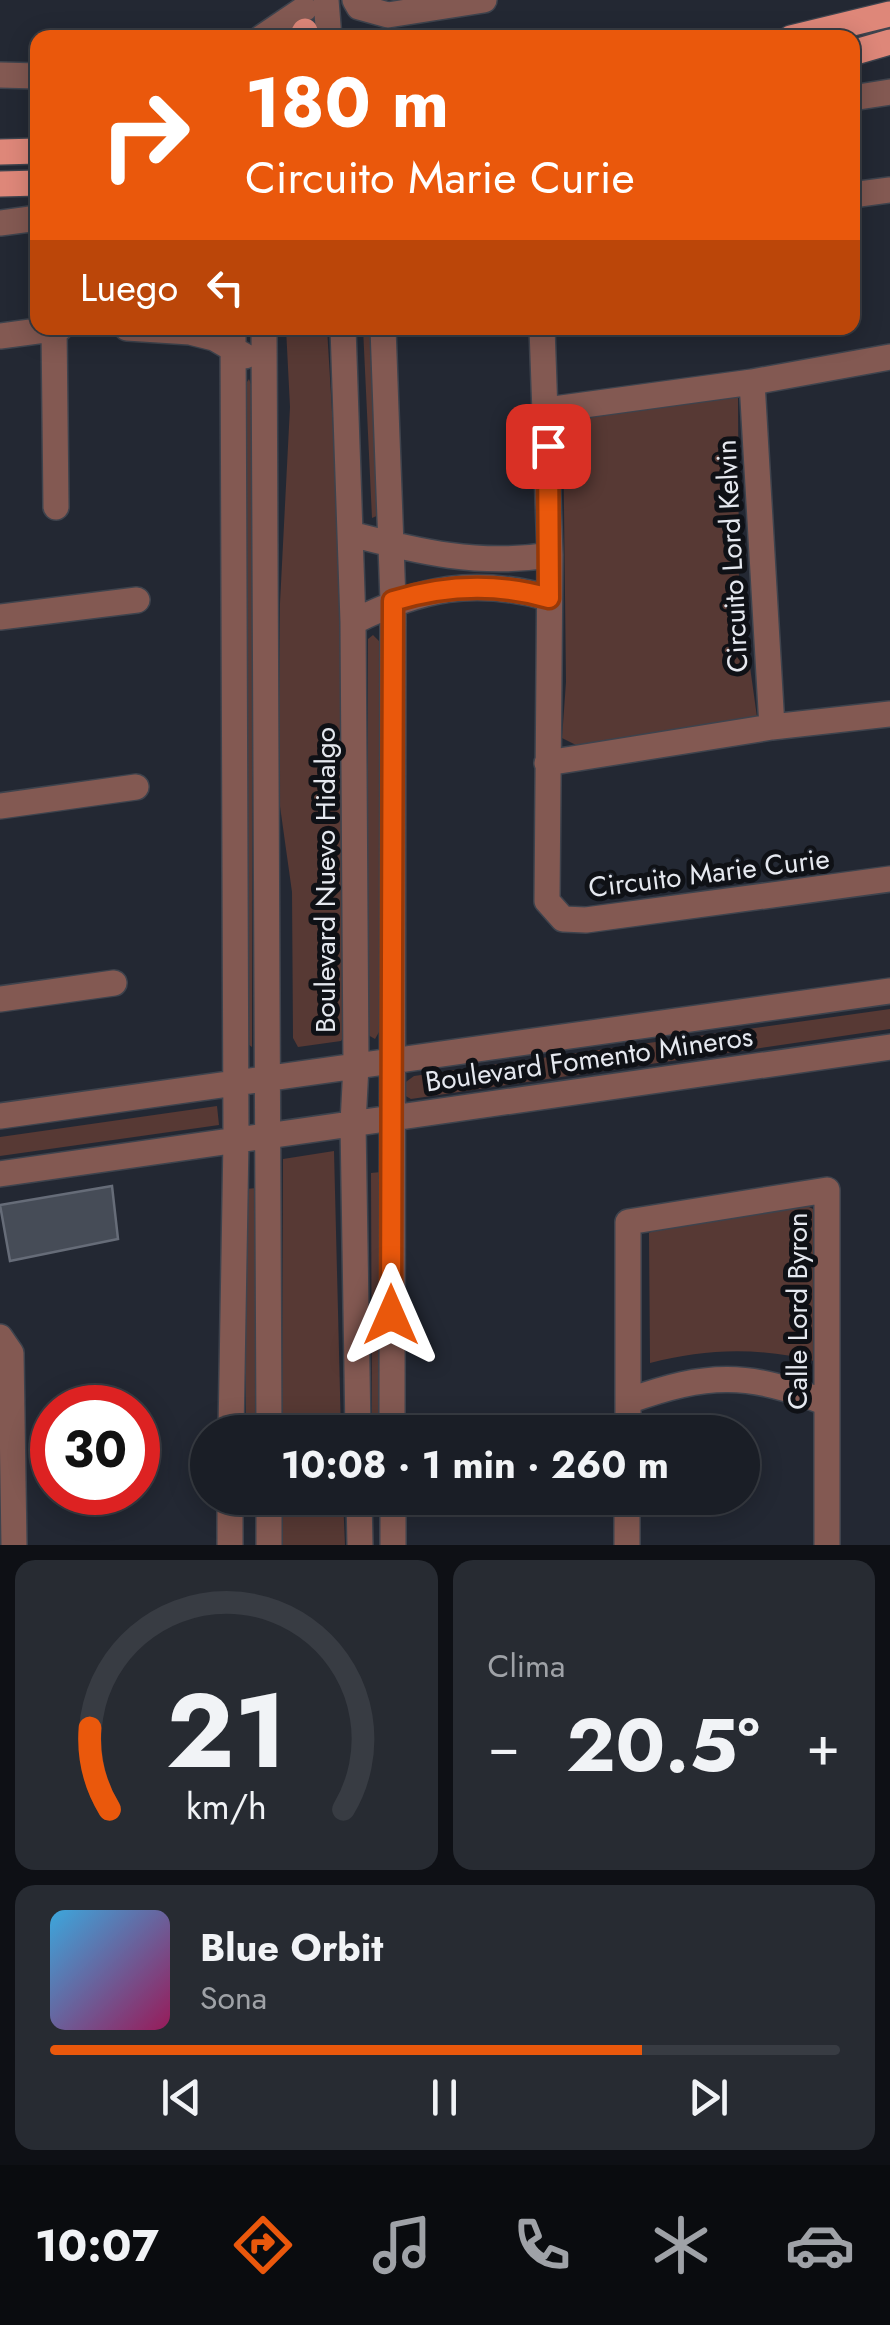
<!DOCTYPE html>
<html lang="es">
<meta charset="utf-8">
<style>
:root{--surface:#1a1e26;--page:#272b32;--text:#f1f3f6;--muted:#9fa2a7;--line:#383c43;--accent:#ea580c}
body{margin:0;font-family:Jost,sans-serif;background:var(--page);color:var(--text);height:100vh;display:flex;flex-direction:column;font-size:38px;white-space:nowrap}
*{box-sizing:border-box;margin:0}
p{font-size:32px;color:var(--muted)}
.icon{flex:none;width:55px;height:55px;fill:none;stroke:currentColor;stroke-width:2;stroke-linecap:round;stroke-linejoin:round}
.map{position:relative;height:1545px;overflow:hidden}
.drawer{display:flex;flex-direction:column;gap:15px;padding:15px;background:#0e1015;flex:1}
.drawer>*{flex:none}
.banner{position:absolute;left:30px;top:30px;width:830px;height:305px;border-radius:20px;box-shadow:0 5px 25px #0003,0 0 0 2px var(--line);background:#ea580c;color:#fff;overflow:hidden}
.speed{position:absolute;left:30px;top:1385px;display:flex;gap:20px;font-size:50px;font-weight:700;text-align:center}
.speed>*{display:grid;place-content:center;width:130px;height:130px;border-radius:50%;background:var(--surface);box-shadow:0 5px 25px #0003,0 0 0 2px var(--line);line-height:1}
.speed .limit{border:15px solid #d22;background:#fff;color:#111}
.pin{position:absolute;display:grid;place-items:center;width:85px;height:85px;color:#fff;margin:-42px;border-radius:20px;box-shadow:0 5px 15px #0006}
.me{position:absolute;width:110px;margin:-55px;rotate:0deg;stroke-linejoin:round;filter:drop-shadow(0 0 8px #0008)}
.turn{display:flex;align-items:center;gap:35px;height:210px;padding:0 50px;font-size:45px}
.turn .icon{width:130px;height:130px;stroke-width:2.5}
.turn b{display:block;font-size:70px;line-height:85px}
.then{display:flex;align-items:center;height:95px;padding:0 50px;background:#0003;gap:20px;font-size:38px}
.big{font-size:75px;font-weight:700;line-height:1.1}
.drawer .tile{flex:1;display:flex;flex-direction:column;justify-content:center;gap:15px;min-width:0;padding:0 35px;border-radius:20px;background:var(--page)}
.drawer .dial{align-items:center;gap:0}
.dial svg{height:260px;overflow:visible;fill:none;stroke:var(--line);stroke-width:7;stroke-linecap:round;text-anchor:middle}
.dial text{fill:var(--text);stroke:none}
.song{display:flex;align-items:center;gap:30px}
.cover{width:120px;height:120px;border-radius:15px;background:linear-gradient(135deg,hsl(200 70% 55%),hsl(330 70% 35%))}
.played{height:10px;border-radius:5px;background:linear-gradient(90deg,var(--accent) 75%,var(--line) 75%)}
.keys{display:flex;justify-content:space-around;direction:ltr}
.heat{display:flex;justify-content:space-between;align-items:center;font-size:55px;direction:ltr}
.drawer .tiles{flex:1;display:grid;gap:15px;grid-template-columns:1fr 1fr}
.tile:last-child{grid-column:span 2}
.trip{position:absolute;left:190px;top:1415px;width:570px;height:100px;border-radius:50px;background:var(--surface);box-shadow:0 5px 25px #0003,0 0 0 2px var(--line);font-weight:700;line-height:100px;text-align:center}
.tabs{display:flex;height:160px;justify-content:space-around;align-items:center;background:#0a0c0f;color:var(--muted)}
.tabs .icon{width:70px;height:70px}
.tabs .active{color:var(--accent)}
.tabs b{font-size:45px;color:var(--text)}
.map>svg:first-child{display:block}
.green{fill:#573934}
.building{fill:#464c57;stroke:#666c78;stroke-width:2.5}
.lines{fill:none;stroke-linecap:round;stroke-linejoin:round}
.minor-casing{stroke:#3e434d;stroke-width:28}
.major-casing{stroke:#3e434d;stroke-width:28}
.minor{stroke:#835952;stroke-width:25}
.major{stroke:#de8779;stroke-width:25}
.route-casing{stroke:#983908;stroke-width:25}
.route{stroke:#ea580c;stroke-width:18}
.labels{text-anchor:middle;dominant-baseline:central;stroke-width:10;stroke-linejoin:round;paint-order:stroke}
.street-label{font-size:28px;fill:#e5e8ef;stroke:#0f1116}
</style>
<div class="map">
<svg width="890" height="1545" viewBox="0 0 890 1545">
<rect width="100%" height="100%" fill="#232833"/>
<path class="green" d="M286 328H327L342 578 345 1035 341 1041 298 1047 293 1038 292 892 278 792 280 603 290 407Z
M363 328H374L379 515 372 518Z
M249 379 253 390 252 1047 245 1042 243 388Z
M738 397 739 588 757 717 576 745 562 738 566 682 563 421Z
M373 635 380 642 379 1032 375 1039 368 1035V639Z
M890 1009V1029L411 1099 402 1094 403 1084 414 1076Z
M217 1106 219 1125 0 1156V1137Z
M334 1151 341 1432H282L283 1159Z
M381 1172 383 1432H372L371 1173Z
M256 1188V1432H246V1189Z
M807 1206 813 1209 818 1221V1362C762 1347 707 1348 650 1363L649 1233 660 1226Z
M281 1498H343L345 1545H281Z"/>
<path class="building" d="M112 1186 118 1239 10 1261 0 1205Z"/>
<g class="lines">
<defs>
<path id="minor" d="M326 0 329 38
M355 0 359 7 388 15 484 0
M261 38 304 9
M0 75 38 76
M852 98 890 92
M852 195 890 190
M0 223 38 218
M54 328 56 507
M127 328 190 332 214 338 245 356
M264 328 269 1432
M343 328 353 622 356 1066 353 1123 358 1432
M383 328 393 601 392 1432
M542 328 550 555 547 901 563 919 586 920 890 879
M0 336 60 328
M752 382 772 727
M547 410 752 382 890 357
M351 534C419 552 479 566 550 555
M0 617 137 600
M353 622C421 588 474 577 549 598
M547 763 772 727 890 714
M0 806 136 787
M0 999 114 983
M0 1116 890 991
M0 1174 890 1047
M0 1337 11 1353 14 1545
M628 1401C708 1372 748 1372 827 1403
M231 1432 236 1140 233 328
M628 1432V1222L827 1190V1545
M359 1498 360 1545
M393 1498V1545
M230 1545V1498
M269 1545V1498
M627 1545V1498"/>
<path id="major" d="M301 38 305 31
M791 38 890 14
M852 53 890 42
M0 152 38 151
M0 184 38 183"/>
</defs>
<use href="#minor" class="minor-casing"/>
<use href="#major" class="major-casing"/>
<use href="#minor" class="minor"/>
<use href="#major" class="major"/>
</g>
<g class="lines">
<defs>
<path id="route" d="M391 1315 393 601C445 585 497 583 549 598L548 446"/>
</defs>
<use href="#route" class="route-casing"/>
<use href="#route" class="route"/>
</g>
<g class="labels">
<g class="street-label">
<text transform="translate(732 556) rotate(-93)">Circuito Lord Kelvin</text>
<text transform="translate(709 873) rotate(-7)">Circuito Marie Curie</text>
<text transform="translate(325 880) rotate(-90)">Boulevard Nuevo Hidalgo</text>
<text transform="translate(589 1059) rotate(-8)">Boulevard Fomento Mineros</text>
<text transform="translate(797 1311) rotate(-90)">Calle Lord Byron</text>
</g>
</g>
</svg>
<div class="speed"><div class="limit">30</div></div>
<div class="pin" style="left:548px;top:446px;background:#d93025"><svg class="icon" aria-label="arrive" viewBox="0 0 24 24"><path d="M6 21V4h12l-3 4 3 4H6"/></svg></div>
<svg class="me" style="left:391px;top:1315px" viewBox="-20 -20 40 40"><path d="M0-17L14 15 0 8-14 15z" fill="#ea580c" stroke="#fff" stroke-width="4"/></svg>
<div class="trip">10:08 · 1 min · 260 m</div>
<div class="banner">
<div class="turn"><svg class="icon" aria-label="right" viewBox="0 0 24 24"><path d="M7 20v-9h11M14 6l5 5-5 5"/></svg><div><b>180 m</b>Circuito Marie Curie</div></div>
<div class="then">Luego<svg class="icon" aria-label="left" viewBox="0 0 24 24"><path d="M17 20v-9H6M10 6l-5 5 5 5"/></svg></div>
</div>
</div>
<section class="drawer">
<div class="tiles">
<div class="tile dial"><svg viewBox="0 0 100 80">
<path d="M14 69A42 42 0 1 1 86 69"/>
<path d="M14 69A42 42 0 0 1 8 44" stroke="#ea580c"/>
<text x="50" y="56" font-size="32" font-weight="700">21</text>
<text x="50" y="72" font-size="11">km/h</text>
</svg></div>
<div class="tile"><p>Clima</p>
<div class="heat"><a>−</a><b class="big">20.5°</b><a>+</a></div>
</div>
<div class="tile">
<div class="song"><i class="cover"></i><div><b>Blue Orbit</b><p>Sona</p></div></div>
<div class="played"></div>
<div class="keys"><svg class="icon" aria-label="previous" viewBox="0 0 24 24"><path d="M18 5L8 12l10 7zM5 5v14"/></svg><svg class="icon" aria-label="pause" viewBox="0 0 24 24"><path d="M8 5v14M16 5v14"/></svg><svg class="icon" aria-label="next" viewBox="0 0 24 24"><path d="M6 5l10 7-10 7zM19 5v14"/></svg></div>
</div>
</div>
</section>
<nav class="tabs">
<b>10:07</b>
<svg class="icon active" aria-label="directions" viewBox="0 0 24 24"><path d="M12 3l9 9-9 9-9-9zM9 14v-3h6M13 9l2 2-2 2"/></svg>
<svg class="icon" aria-label="music" viewBox="0 0 24 24"><path d="M9 18V5l10-2v13"/><circle cx="6" cy="18" r="3"/><circle cx="16" cy="16" r="3"/></svg>
<svg class="icon" aria-label="phone" viewBox="0 0 24 24"><path d="M5 4h4l2 5-3 2q2 4 5 5l2-3 5 2v4C11 20 4 13 5 4z"/></svg>
<svg class="icon" aria-label="climate" viewBox="0 0 24 24"><path d="M12 3v18M4 7l16 10M4 17L20 7"/></svg>
<svg class="icon" aria-label="car" viewBox="0 0 24 24"><path d="M5 17H2v-5l4-1 3-4h7l3 4 3 1v5h-3M9 17h6M6 11h13"/><circle cx="7" cy="17" r="2"/><circle cx="17" cy="17" r="2"/></svg>
</nav>
